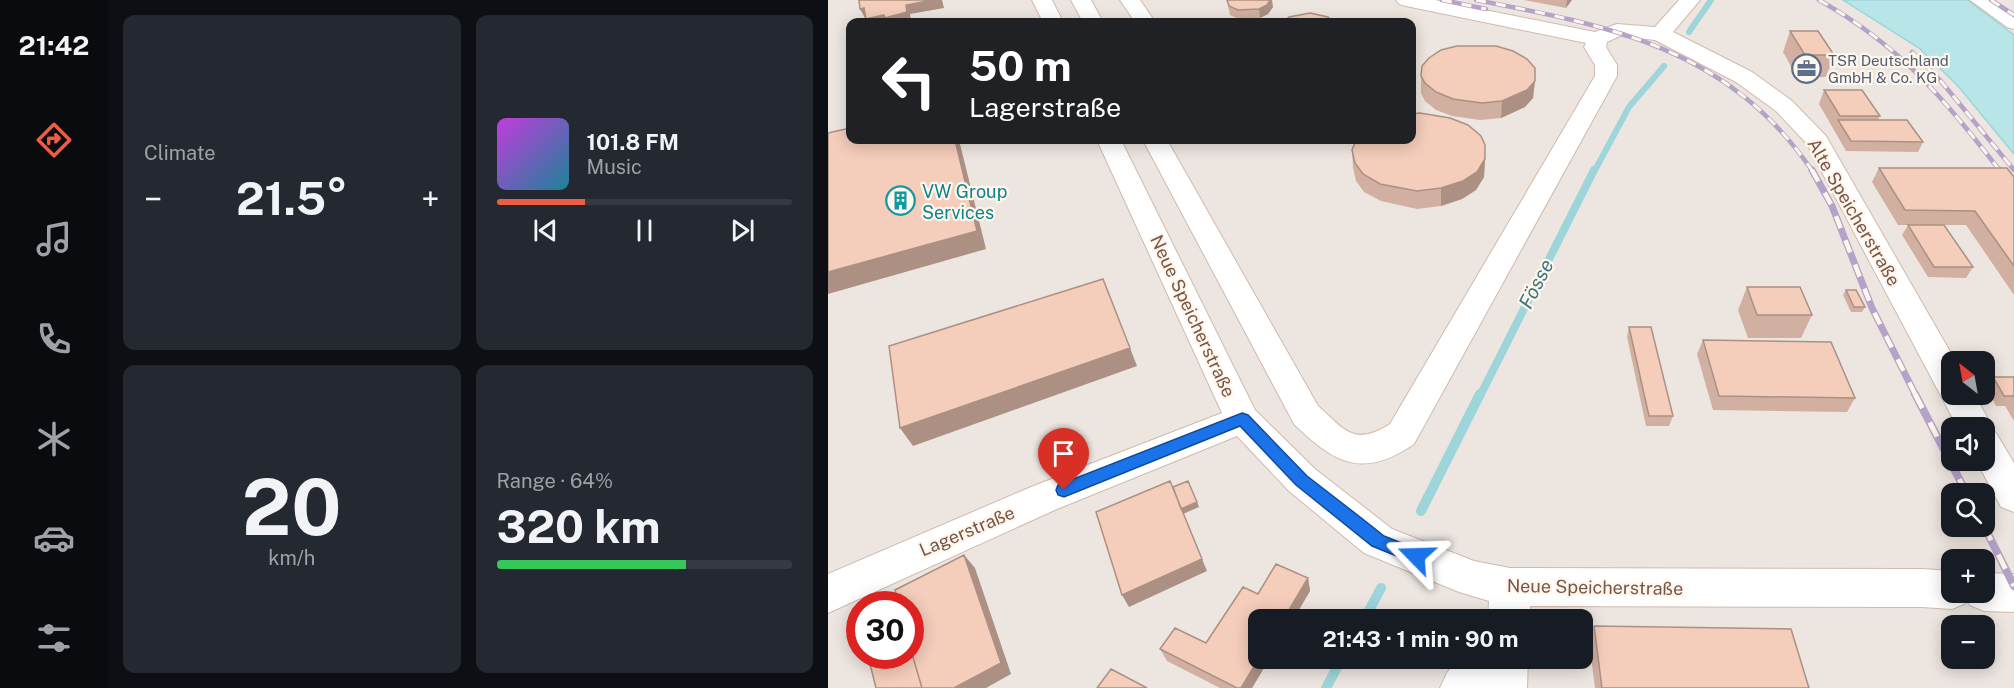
<!DOCTYPE html>
<meta charset="utf-8">
<style>
:root{--surface:#171b24;--page:#242831;--text:#f1f3f6;--muted:#9ea1a6;--line:#363941;--accent:#ed5d44}
body{margin:0;font-family:"Public Sans",sans-serif;background:var(--page);color:var(--text);height:100vh;display:flex;flex-direction:column;font-size:22px;white-space:nowrap}
*{box-sizing:border-box;margin:0}
p{font-size:20px;color:var(--muted)}
.icon{flex:none;width:33px;height:33px;fill:none;stroke:currentColor;stroke-width:2;stroke-linecap:round;stroke-linejoin:round}
.map{position:relative;flex:1;overflow:hidden}
.side{display:flex;flex-direction:column;gap:15px;padding:15px;background:#0d0f14;width:720px}
.side>*{flex:none}
.hud{position:absolute;left:18px;top:18px;width:570px;height:126px;border-radius:12px;box-shadow:0 3px 15px #0003;background:#202124;color:#fff;overflow:hidden}
.needle{width:39px;rotate:329deg}
.buttons{position:absolute;left:1113px;top:351px;display:grid;gap:12px}
.buttons a{display:grid;place-items:center;width:54px;height:54px;border-radius:12px;background:var(--surface);box-shadow:0 3px 15px #0003;font-size:30px}
.speed{position:absolute;left:18px;top:591px;display:flex;gap:12px;font-size:30px;font-weight:700;text-align:center}
.speed>*{display:grid;place-content:center;width:78px;height:78px;border-radius:50%;background:var(--surface);box-shadow:0 3px 15px #0003;line-height:1}
.speed .limit{border:9px solid #d22;background:#fff;color:#111}
.pin{position:absolute;display:grid;place-items:center;width:51px;height:51px;color:#fff;margin:-62px -26px;border-radius:50% 50% 50% 0;rotate:-45deg;box-shadow:0 0 6px #0007}
.pin .icon{rotate:45deg}
.me{position:absolute;width:66px;margin:-33px;rotate:292deg;stroke-linejoin:round;filter:drop-shadow(0 0 4px #0008)}
.turn{display:flex;align-items:center;gap:21px;height:126px;padding:0 24px;font-size:27px}
.turn .icon{width:78px;height:78px;stroke-width:2.5}
.turn b{display:block;font-size:42px;line-height:51px}
.big{font-size:45px;font-weight:700;line-height:1.1}
.side .widget{flex:1;display:flex;flex-direction:column;justify-content:center;gap:9px;min-width:0;padding:0 21px;border-radius:12px;background:var(--page)}
.side .dial{align-items:center;gap:0}
.dial b{font-size:78px;line-height:1}
.song{display:flex;align-items:center;gap:18px}
.cover{width:72px;height:72px;border-radius:9px;background:linear-gradient(135deg,hsl(290 70% 55%),hsl(190 70% 35%))}
.played{height:6px;border-radius:3px;background:linear-gradient(90deg,var(--accent) 30%,var(--line) 30%)}
.keys{display:flex;justify-content:space-around;direction:ltr}
.heat{display:flex;justify-content:space-between;align-items:center;font-size:33px;direction:ltr}
.charge{height:9px;border-radius:4px;background:linear-gradient(90deg,#34c759 64%,var(--line) 0)}
.side .tiles{flex:1;display:grid;gap:15px;grid-template-columns:repeat(2,1fr)}
.trip{position:absolute;left:420px;top:609px;width:345px;height:60px;border-radius:12px;background:var(--surface);box-shadow:0 3px 15px #0003;font-weight:700;line-height:60px;text-align:center}
main{display:flex;flex:1;min-height:0}
.menu{display:flex;flex-direction:column;width:108px;justify-content:space-around;align-items:center;background:#090b0e;color:var(--muted)}
.menu .icon{width:42px;height:42px}
.menu .current{color:var(--accent)}
.menu b{font-size:27px;color:var(--text)}
.map>svg:first-child{display:block}
.industrial{fill:#ede5df;fill-rule:evenodd}
.water{fill:#b8e5e8;stroke:#9dd5da;stroke-width:1.5}
.lines{fill:none;stroke-linecap:round;stroke-linejoin:round}
.stream-far2{stroke:#9dd5da;stroke-width:6}
.stream-far1{stroke:#9dd5da;stroke-width:8}
.stream{stroke:#9dd5da;stroke-width:10}
.minor-casing{stroke:#d1baac;stroke-width:2}
.minor{fill:#fff;fill-rule:evenodd}
.rail-far2-casing{stroke:#b4a2c8;stroke-width:4.5}
.rail-far1-casing{stroke:#b4a2c8;stroke-width:7}
.rail-casing{stroke:#b4a2c8;stroke-width:8}
.rail-far2{stroke:#fff6ec;stroke-width:3;stroke-dasharray:10;stroke-linecap:butt}
.rail-far1{stroke:#fff6ec;stroke-width:4.5;stroke-dasharray:13;stroke-linecap:butt}
.rail{stroke:#fff6ec;stroke-width:5;stroke-dasharray:16;stroke-linecap:butt}
.wall{fill:#d2b0a1}
.shaded-wall{fill:#ab9083}
.building{fill:#f4cdbb;stroke:#ab9083;stroke-width:1.5}
.route{fill:#1a73e8;stroke:#114b97;stroke-width:1.5}
.labels{text-anchor:middle;dominant-baseline:central;stroke-width:4.5;stroke-linejoin:round;paint-order:stroke}
.far-service-label{font-size:15px;fill:#4e5e75;stroke:#fff6ec;text-anchor:start}
.culture-label{font-size:18px;fill:#0d838f;stroke:#fff6ec;text-anchor:start}
.street-label{font-size:18px;fill:#775648;stroke:#fff6ec}
.water-label{font-size:20px;font-style:italic;fill:#3b777e;stroke:#fff6ec}
</style>
<main>
<nav class="menu">
<b>21:42</b>
<svg class="icon current" aria-label="directions" viewBox="0 0 24 24"><path d="M12 3l9 9-9 9-9-9zM9 14v-3h6M13 9l2 2-2 2"/></svg>
<svg class="icon" aria-label="music" viewBox="0 0 24 24"><path d="M9 18V5l10-2v13"/><circle cx="6" cy="18" r="3"/><circle cx="16" cy="16" r="3"/></svg>
<svg class="icon" aria-label="phone" viewBox="0 0 24 24"><path d="M5 4h4l2 5-3 2q2 4 5 5l2-3 5 2v4C11 20 4 13 5 4z"/></svg>
<svg class="icon" aria-label="climate" viewBox="0 0 24 24"><path d="M12 3v18M4 7l16 10M4 17L20 7"/></svg>
<svg class="icon" aria-label="car" viewBox="0 0 24 24"><path d="M5 17H2v-5l4-1 3-4h7l3 4 3 1v5h-3M9 17h6M6 11h13"/><circle cx="7" cy="17" r="2"/><circle cx="17" cy="17" r="2"/></svg>
<svg class="icon" aria-label="filters" viewBox="0 0 24 24"><path d="M4 7h16M4 17h16"/><circle cx="9" cy="7" r="2"/><circle cx="15" cy="17" r="2"/></svg>
</nav>
<section class="side">
<div class="tiles">
<div class="widget"><p>Climate</p>
<div class="heat"><a>−</a><b class="big">21.5°</b><a>+</a></div>
</div>
<div class="widget">
<div class="song"><i class="cover"></i><div><b>101.8 FM</b><p>Music</p></div></div>
<div class="played"></div>
<div class="keys"><svg class="icon" aria-label="previous" viewBox="0 0 24 24"><path d="M18 5L8 12l10 7zM5 5v14"/></svg><svg class="icon" aria-label="pause" viewBox="0 0 24 24"><path d="M8 5v14M16 5v14"/></svg><svg class="icon" aria-label="next" viewBox="0 0 24 24"><path d="M6 5l10 7-10 7zM19 5v14"/></svg></div>
</div>
<div class="widget dial"><b>20</b><p>km/h</p></div>
<div class="widget"><p>Range · 64%</p><b class="big">320 km</b><div class="charge"></div></div>
</div>
</section>
<div class="map">
<svg width="1186" height="688" viewBox="0 0 1186 688">
<rect width="100%" height="100%" fill="#fdf2e4"/>
<path class="industrial" d="M0 0H1186V688H0ZM22 22H584V140H22ZM1124 362H1156V394H1124ZM1124 428H1156V460H1124ZM1124 494H1156V526H1124ZM1124 560H1156V592H1124ZM32 604H82V656H32ZM430 620H754V658H430ZM1124 626H1156V658H1124Z"/>
<path class="water" d="M1015 0H1140L1186 35V154L1130 86 1091 48Z"/>
<g class="lines">
<path class="stream-far2" d="M861 32 883 0
M766 172 801 107 836 66"/>
<path class="stream-far1" d="M652 396 766 170"/>
<path class="stream" d="M593 511 652 394
M536 620 553 588
M498 688 514 658"/>
<defs>
<path id="minor" d="M204 0H224L235 22H215Z
M243 0H263L275 22H255Z
M292 0H312L327 22H307Z
M568 0H607L767 32 789 24 827 27 851 0H872L845 32 924 72 964 101 998 136 1128 362H1124V394H1146L1165 428 1164 431 1168 433 1186 463V512L1173 507 1148 460H1156V428H1130L979 144 948 111 908 82 827 40 792 36 779 42 778 47 789 65V76L586 444C535 479 507 464 466 424L315 140H339L490 406C517 430 526 447 562 424L767 76V65L756 47 758 43 578 6 571 4Z
M1142 0H1165L1186 14V29L1179 27Z
M269 140H293L427 410 487 469 564 529 646 561 682 568 1094 569 1124 571V592H1156V573L1186 574V612L1156 611 1142 605 1140 600 1138 603 1124 609 1094 607 702 606V620H660L661 601 631 592 536 553 461 491 409 436 229 509 0 613V574L203 487 394 413Z
M630 658H700L699 688H612L619 673Z"/>
</defs>
<use href="#minor" class="minor-casing"/>
<use href="#minor" class="minor"/>
<defs>
<path id="rail-far2" d="M614 0 658 9
M648 0C784 26 902 49 985 172
M991 0C1074 47 1115 98 1173 172
M1163 0 1186 15
M1084 52 1112 80 1186 170"/>
<path id="rail-far1" d="M984 170 1004 206 1044 308 1088 396
M1171 170 1186 189"/>
<path id="rail" d="M1087 394 1139 494
M1156 526 1186 586"/>
</defs>
<use href="#rail-far2" class="rail-far2-casing"/>
<use href="#rail-far1" class="rail-far1-casing"/>
<use href="#rail" class="rail-casing"/>
<use href="#rail-far2" class="rail-far2"/>
<use href="#rail-far1" class="rail-far1"/>
<use href="#rail" class="rail"/>
</g>
<path class="wall" d="M399 0 445 7 440 14 432 18 411 19 402 15Z
M696 0H744L738 8Z
M962 31 1006 55 998 77H969L955 52Z
M593 76 707 81 705 98 697 107 673 118 652 120 624 116 608 110 597 101 593 93Z
M996 90 1052 116 1050 120 1095 142 1090 152 1018 151 991 104Z
M524 150 657 159 656 177 648 190 634 199 613 206 589 209 553 201 536 192 528 181 525 168Z
M1051 168 1186 177V295L1138 225H1070L1044 182Z
M1080 225 1145 267 1138 278 1100 277 1074 235Z
M919 287 984 315 973 338H920L910 310Z
M1018 290 1037 307 1034 312H1023L1015 295Z
M801 327 845 416 841 426H818L799 337Z
M875 340 1027 398 1019 412 885 410 869 354Z
M1165 377H1186V421L1177 406H1168L1158 387Z
M480 578 482 591 424 688H392L339 661 332 649 378 643 430 594Z
M766 626 981 688H767L761 641Z"/>
<path class="shaded-wall" d="M105 0H114L116 8 82 14 83 21 78 22H40L38 19 78 5Z
M442 0H444L445 7 440 14 432 18 431 9Z
M739 0H744L738 8Z
M36 8 41 17 37 18 32 9Z
M707 81 705 98 697 107 673 118 674 101Z
M127 140H131L158 249 0 294V272Z
M657 159 656 177 648 190 634 199 613 206V188Z
M302 348 309 366 85 446 72 428Z
M369 502 371 507 355 514 353 509Z
M136 555 147 568 183 674 158 688H126Z
M374 559 379 571 301 607 294 595Z
M480 578 482 591 465 620H455Z
M431 658H442L424 688H413Z"/>
<path class="building" d="M31 0H105L78 5 79 12 57 18 56 15 38 19 36 8 32 9Z
M399 0H442L439 5 431 9 410 10 401 6Z
M482 13 500 17 504 21V22H456L461 17Z
M962 31H990L1006 55H977Z
M629 46H668L685 51 699 59 707 68V81L699 90 674 101 654 103 625 99 608 92 597 83 593 76 594 66 601 58 613 50Z
M996 90H1034L1052 116H1012Z
M592 113 622 118 640 125 653 136 657 145V159L649 172 635 181 613 188 589 191 552 184 535 174 527 163 524 150 528 140H584V114Z
M1010 120H1079L1095 142 1023 141Z
M22 128V140H127L149 231 0 272V133Z
M1051 168H1179L1186 177V266L1147 211 1077 210Z
M1080 225H1116L1145 267H1106Z
M275 279 302 348 72 428 61 346Z
M919 287H972L984 315H929Z
M1018 290H1028L1037 307H1026Z
M801 327H823L845 416H821Z
M875 340 1003 342 1027 398 891 396Z
M1165 377H1186V397L1185 396H1176Z
M342 481 374 559 294 595 268 512Z
M360 481 369 502 353 509 345 487Z
M136 555 173 663 126 688H94L82 647V604H71L67 590Z
M448 564 480 578 455 620H430L431 658 413 688H409L332 649 347 628 378 643 415 587 430 594Z
M68 595 71 604H48Z
M766 626 963 629 981 688H774Z
M82 647 94 688H48L40 656H82Z
M283 669 319 688H269Z"/>
<path class="route" d="M414 413 420 415 479 476 541 524 556 536 594 551 597 556 594 562 588 564 544 546 468 485 412 426 236 497 230 495 228 490 230 485Z"/>
<defs>
<symbol id="office-ring" viewBox="-11 -11 22 22"><circle r="9.5" fill="#fff6ec" stroke="#5c6f8a" stroke-width="1.5"/><path d="M-6-3h4V-5.5h4V-3h4V5H-6ZM-1-4.5V-3h2v-1.5ZM-6 0V1H6V0Z" fill="#5c6f8a"/></symbol>
<symbol id="building-ring" viewBox="-11 -11 22 22"><circle r="9.5" fill="#fff6ec" stroke="#0f9aa8" stroke-width="1.5"/><path d="M-4-6H4V6H1V3H-1V6H-4ZM-2.5-4.3h1.7v1.8h-1.7ZM.8-4.3h1.7v1.8H.8ZM-2.5-1h1.7V.8h-1.7ZM.8-1h1.7V.8H.8Z" fill="#0f9aa8"/></symbol>
</defs>
<g fill-rule="evenodd">
<use href="#office-ring" x="962" y="52" width="33" height="33"/>
<use href="#building-ring" x="56" y="184" width="33" height="33"/>
</g>
<g class="labels">
<g class="far-service-label">
<text x="1000" y="60">TSR Deutschland<tspan x="1000" dy="17">GmbH &amp; Co. KG</tspan></text>
</g>
<g class="culture-label">
<text x="94" y="191">VW Group<tspan x="94" dy="21">Services</tspan></text>
</g>
<g class="street-label">
<text transform="translate(1026 212) rotate(60)">Alte Speicherstraße</text>
<text transform="translate(365 316) rotate(65)">Neue Speicherstraße</text>
<text transform="translate(139 531) rotate(-23)">Lagerstraße</text>
<text transform="translate(767 587) rotate(1)">Neue Speicherstraße</text>
</g>
<g class="water-label">
<text transform="translate(708 284) rotate(-63)">Fösse</text>
</g>
</g>
</svg>
<div class="buttons">
<a><svg class="needle" viewBox="-14 -14 28 28"><path d="M0-13l5 13h-10z" fill="#e53935"/><path d="M0 13l5-13h-10z" fill="#9ea1a6"/></svg></a>
<a><svg class="icon" aria-label="sound" viewBox="0 0 24 24"><path d="M4 9h4l5-4v14l-5-4H4zM17 9q2 3 0 6"/></svg></a>
<a><svg class="icon" aria-label="search" viewBox="0 0 24 24"><circle cx="10" cy="10" r="6"/><path d="M15 15l6 6"/></svg></a>
<a>+</a>
<a>−</a>
</div>
<div class="speed"><div class="limit">30</div></div>
<div class="pin" style="left:236px;top:490px;background:#d93025"><svg class="icon" aria-label="arrive" viewBox="0 0 24 24"><path d="M6 21V4h12l-3 4 3 4H6"/></svg></div>
<svg class="me" style="left:588px;top:556px" viewBox="-20 -20 40 40"><path d="M0-17L14 15 0 8-14 15z" fill="#1a73e8" stroke="#fff" stroke-width="4"/></svg>
<div class="trip">21:43 · 1 min · 90 m</div>
<div class="hud">
<div class="turn"><svg class="icon" aria-label="left" viewBox="0 0 24 24"><path d="M17 20v-9H6M10 6l-5 5 5 5"/></svg><div><b>50 m</b>Lagerstraße</div></div>
</div>
</div>
</main>
